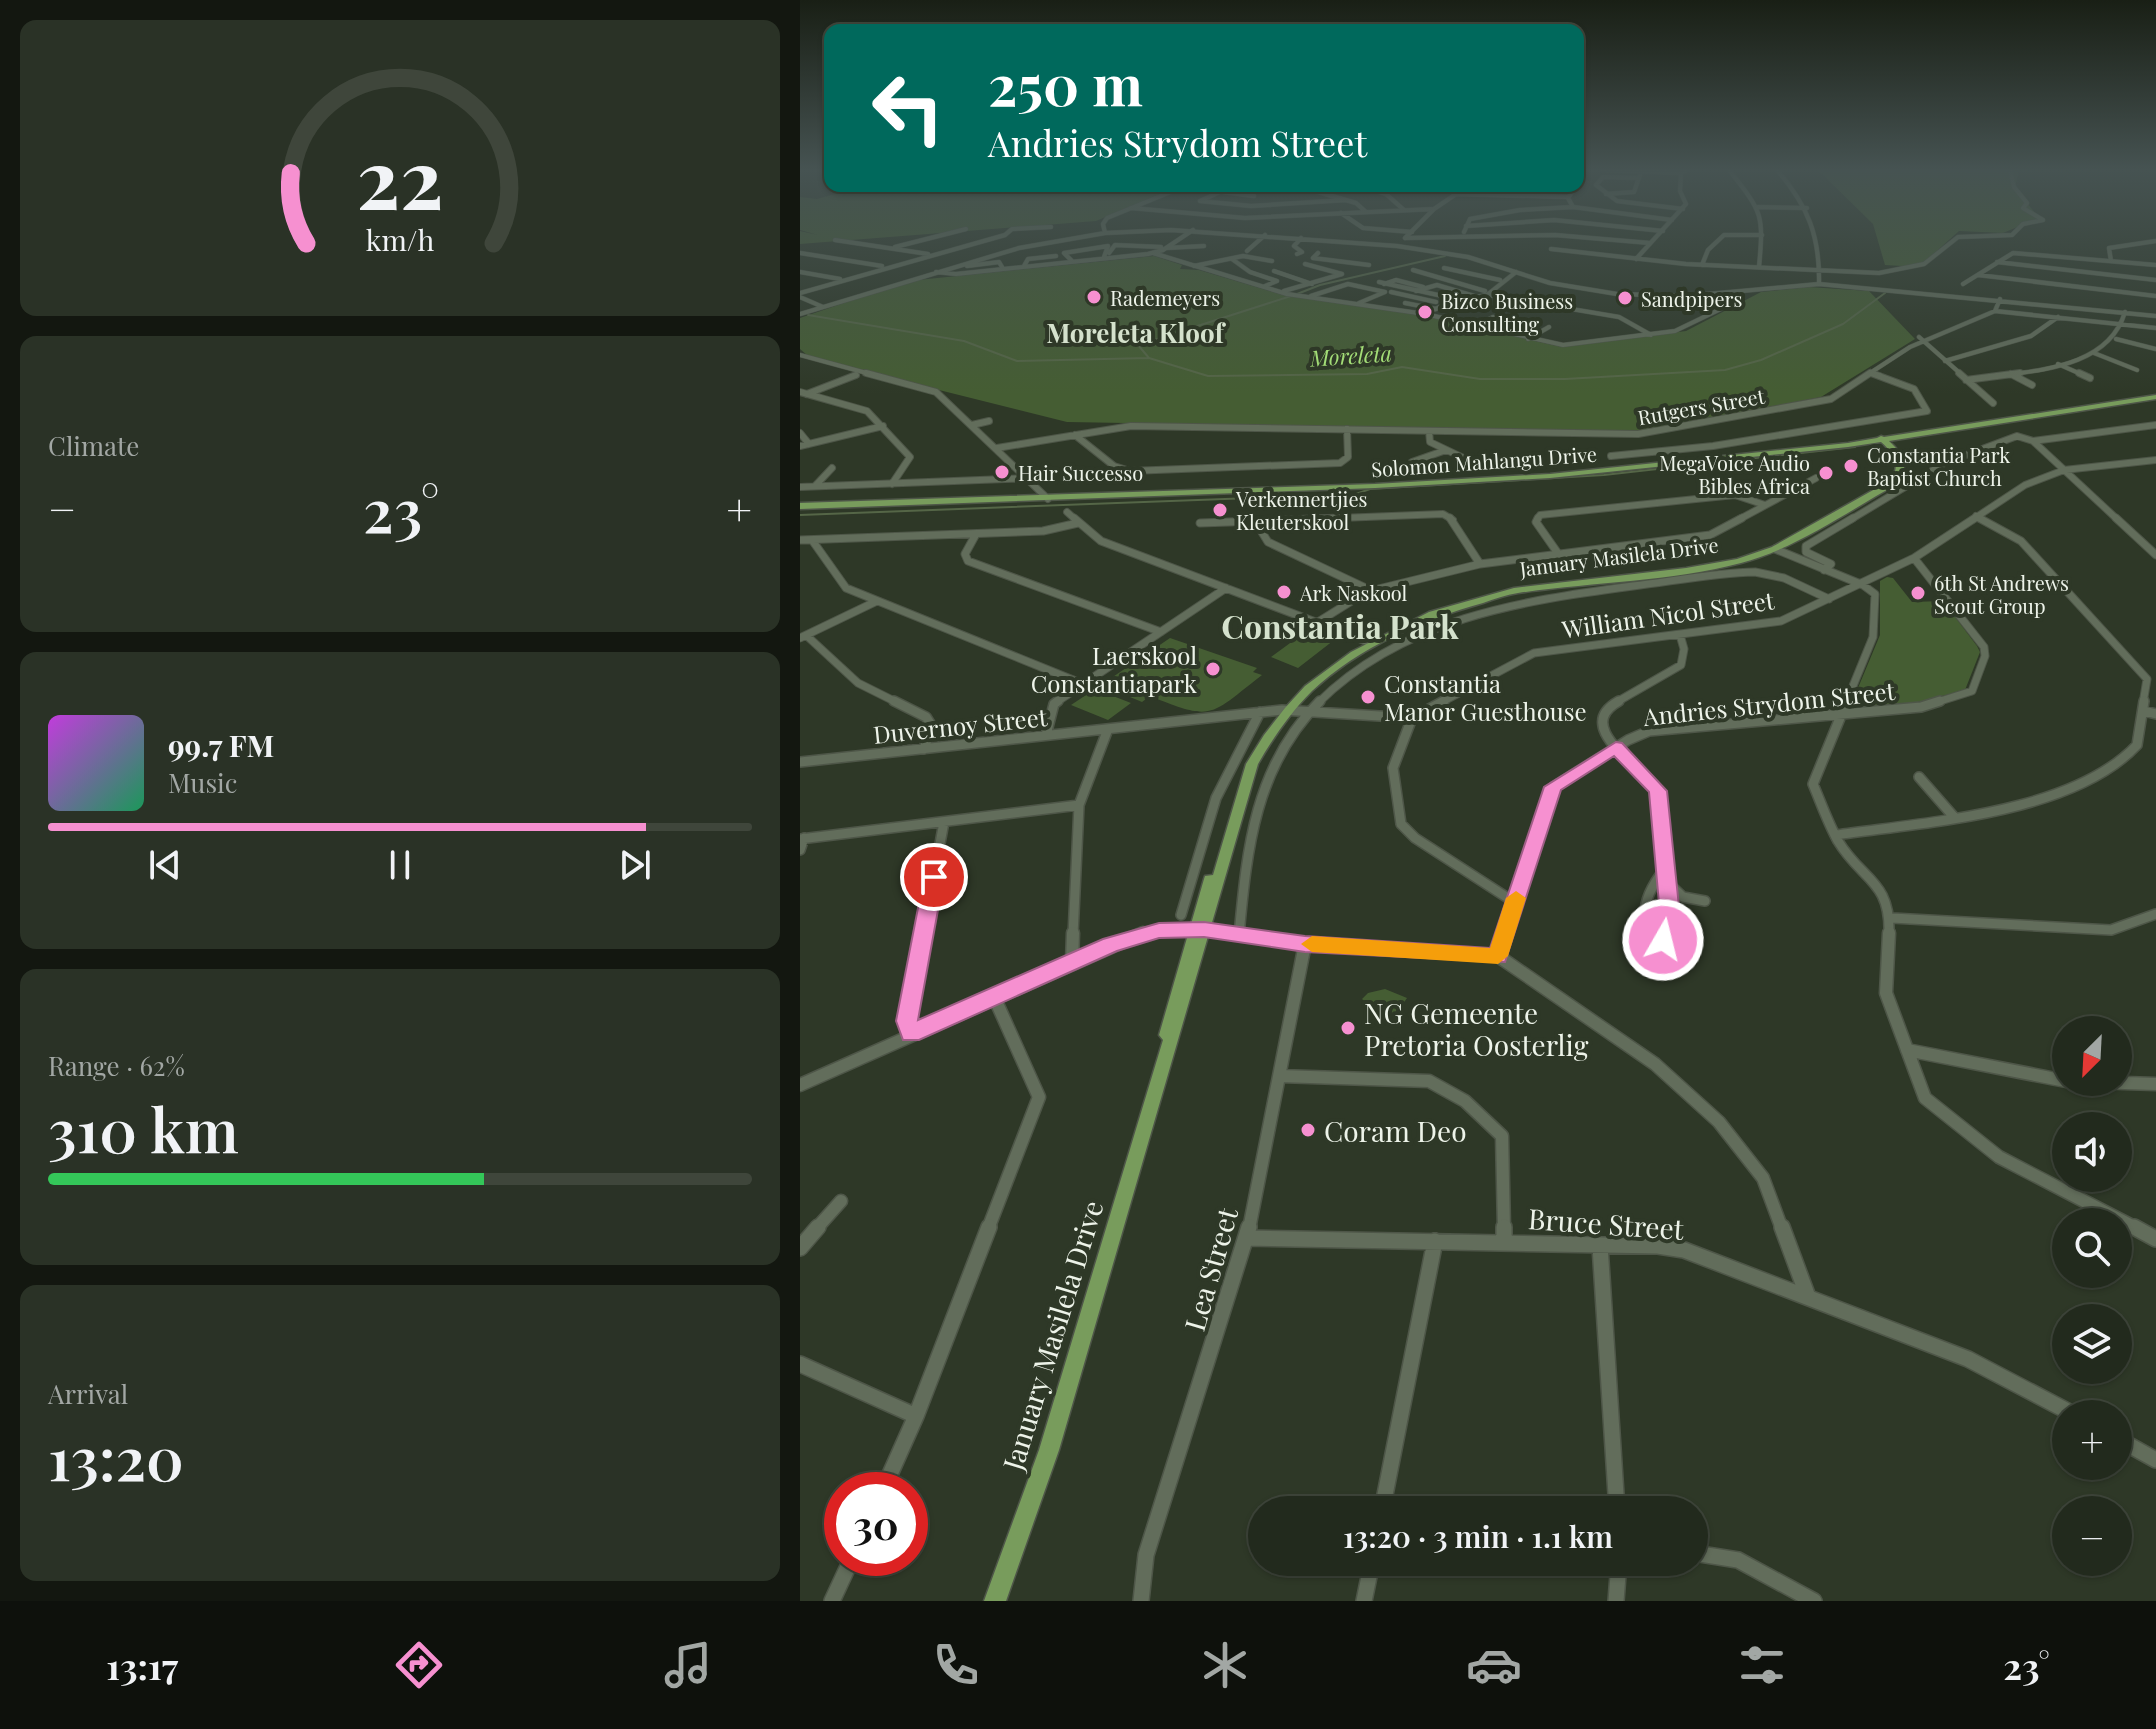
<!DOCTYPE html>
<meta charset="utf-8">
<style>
:root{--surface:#222a1d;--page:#2a3226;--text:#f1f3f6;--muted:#a2a7a4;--line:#3f463b;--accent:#f690d0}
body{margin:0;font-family:"Playfair Display",serif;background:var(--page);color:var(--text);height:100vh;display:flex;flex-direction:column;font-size:30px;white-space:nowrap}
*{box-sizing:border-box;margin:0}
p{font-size:26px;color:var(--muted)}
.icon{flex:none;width:44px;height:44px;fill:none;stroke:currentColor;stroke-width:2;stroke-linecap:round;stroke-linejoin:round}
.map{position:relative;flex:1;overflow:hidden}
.sheet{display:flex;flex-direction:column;gap:20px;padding:20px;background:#131710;width:800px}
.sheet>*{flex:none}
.top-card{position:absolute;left:24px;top:24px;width:760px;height:168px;border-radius:16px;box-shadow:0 2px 6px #0004,0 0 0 2px var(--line);background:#00695c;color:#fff;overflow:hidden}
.needle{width:52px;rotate:204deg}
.tools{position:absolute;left:1252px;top:1016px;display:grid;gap:16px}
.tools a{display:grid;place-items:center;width:80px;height:80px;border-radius:50%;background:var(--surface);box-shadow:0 2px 6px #0004,0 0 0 2px var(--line);font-size:40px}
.speed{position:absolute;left:24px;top:1472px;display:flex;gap:16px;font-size:40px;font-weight:700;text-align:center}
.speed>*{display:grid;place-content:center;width:104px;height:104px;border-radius:50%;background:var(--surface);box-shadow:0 2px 6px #0004,0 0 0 2px var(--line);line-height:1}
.speed .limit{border:12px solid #d22;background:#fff;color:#111}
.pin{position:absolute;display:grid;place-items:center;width:68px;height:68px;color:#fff;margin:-34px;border:4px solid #fff;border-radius:50%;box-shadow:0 2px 8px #0007}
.me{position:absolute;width:88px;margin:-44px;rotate:8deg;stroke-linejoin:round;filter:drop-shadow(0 0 6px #0008)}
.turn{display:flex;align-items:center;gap:28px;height:168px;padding:0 32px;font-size:36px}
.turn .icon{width:104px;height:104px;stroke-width:2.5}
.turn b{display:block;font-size:56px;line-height:68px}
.big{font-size:60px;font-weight:600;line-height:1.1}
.sheet .widget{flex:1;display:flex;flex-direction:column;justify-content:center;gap:12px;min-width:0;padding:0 28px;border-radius:16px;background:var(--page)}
.sheet .dial{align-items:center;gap:0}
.dial svg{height:208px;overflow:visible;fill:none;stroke:var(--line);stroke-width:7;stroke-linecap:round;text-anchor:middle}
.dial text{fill:var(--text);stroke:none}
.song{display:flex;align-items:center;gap:24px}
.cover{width:96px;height:96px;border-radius:12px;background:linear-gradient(135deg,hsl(290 70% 55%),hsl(150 70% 35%))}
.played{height:8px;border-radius:4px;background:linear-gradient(90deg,var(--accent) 85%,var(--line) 85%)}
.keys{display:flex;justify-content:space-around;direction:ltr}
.heat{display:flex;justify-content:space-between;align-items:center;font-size:44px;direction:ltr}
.charge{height:12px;border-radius:6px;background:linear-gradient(90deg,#34c759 62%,var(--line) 0)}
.trip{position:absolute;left:448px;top:1496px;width:460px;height:80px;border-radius:40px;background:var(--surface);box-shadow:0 2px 6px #0004,0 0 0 2px var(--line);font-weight:600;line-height:80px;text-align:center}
.tab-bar{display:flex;height:128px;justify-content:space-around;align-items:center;background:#0e110c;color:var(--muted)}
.tab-bar .icon{width:56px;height:56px}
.tab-bar .selected{color:var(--accent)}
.tab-bar b{font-size:36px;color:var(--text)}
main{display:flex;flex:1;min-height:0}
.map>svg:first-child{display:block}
.green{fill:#455d33}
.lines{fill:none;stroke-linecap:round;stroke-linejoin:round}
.stream{stroke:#556647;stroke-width:2}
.minor-far5-casing{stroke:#4e5648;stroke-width:5}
.minor-far4-casing{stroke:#4e5648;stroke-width:8}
.minor-far3-casing{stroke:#4e5648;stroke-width:9}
.minor-far2-casing{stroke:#4e5648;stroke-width:12}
.minor-far1-casing{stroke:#4e5648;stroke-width:15}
.minor-casing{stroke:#4e5648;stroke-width:18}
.major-casing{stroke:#4e5648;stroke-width:3}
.minor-far5{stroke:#626d5b;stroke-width:4}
.minor-far4{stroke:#626d5b;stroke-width:6}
.minor-far3{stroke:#626d5b;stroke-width:7}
.minor-far2{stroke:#626d5b;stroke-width:9}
.minor-far1{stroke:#626d5b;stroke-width:12}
.minor{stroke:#626d5b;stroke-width:15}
.major{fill:#789c5c;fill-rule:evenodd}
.route{fill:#f690d0;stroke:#a05e87;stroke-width:2}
.slow{fill:#f59e0b}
.poi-dot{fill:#f690d0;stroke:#2e3827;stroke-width:3}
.labels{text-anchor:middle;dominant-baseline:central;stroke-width:8;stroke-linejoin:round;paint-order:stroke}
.far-poi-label{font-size:20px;fill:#edf3e9;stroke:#2e3827;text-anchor:start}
.far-street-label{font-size:20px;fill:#edf3e9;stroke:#2e3827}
.far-water-label{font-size:22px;font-style:italic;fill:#a3dd77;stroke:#2e3827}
.street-label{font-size:24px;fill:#edf3e9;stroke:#2e3827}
.poi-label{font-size:24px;fill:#edf3e9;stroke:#2e3827;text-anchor:end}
.far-district-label{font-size:26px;font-weight:bold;fill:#d5e2cd;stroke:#2e3827}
.near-poi-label{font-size:28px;fill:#edf3e9;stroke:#2e3827;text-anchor:start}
.near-street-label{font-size:28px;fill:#edf3e9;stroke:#2e3827}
.district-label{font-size:32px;font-weight:bold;fill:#d5e2cd;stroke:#2e3827}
</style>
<main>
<section class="sheet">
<div class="widget dial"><svg viewBox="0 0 100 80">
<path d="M14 69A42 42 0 1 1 86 69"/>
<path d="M14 69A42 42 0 0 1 8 42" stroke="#f690d0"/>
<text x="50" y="56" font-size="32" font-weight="700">22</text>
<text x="50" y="72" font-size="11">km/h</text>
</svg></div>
<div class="widget"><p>Climate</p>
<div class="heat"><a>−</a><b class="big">23°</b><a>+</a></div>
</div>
<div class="widget">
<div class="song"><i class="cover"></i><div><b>99.7 FM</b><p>Music</p></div></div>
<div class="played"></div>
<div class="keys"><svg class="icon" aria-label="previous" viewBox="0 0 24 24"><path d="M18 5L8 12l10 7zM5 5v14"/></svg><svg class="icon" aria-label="pause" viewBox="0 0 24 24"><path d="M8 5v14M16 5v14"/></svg><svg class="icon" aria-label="next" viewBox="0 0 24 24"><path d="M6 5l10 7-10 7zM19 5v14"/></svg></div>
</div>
<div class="widget"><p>Range · 62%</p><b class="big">310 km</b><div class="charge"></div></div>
<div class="widget"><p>Arrival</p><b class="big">13:20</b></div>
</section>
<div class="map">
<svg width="1356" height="1601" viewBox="0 0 1356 1601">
<rect width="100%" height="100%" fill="#2e3827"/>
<path class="green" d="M1018 170H1219L1215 188 1239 218 1203 233 1159 231 1119 267 1085 265 1073 224Z
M63 186H378L296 221 0 244V231L18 235 0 230V197L17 199Z
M354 256 382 265 380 269 399 270 483 295 625 316 762 347 886 331 961 292 1009 287 1069 291 1115 339 1021 397 836 432 267 422 35 364 8 356 0 349V318L108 281Z
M1087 577 1093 578 1112 602 1143 601 1177 646 1180 652 1165 690C1132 698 1084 716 1053 700L1080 635V581Z
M512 627 538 637 498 668 471 657Z
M370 638 457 668 453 672 462 675C409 716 414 722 350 696L342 702 301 685Z
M295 689 331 703 308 720 271 705Z
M585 989 607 998 596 1014 578 1012 562 999 568 993Z"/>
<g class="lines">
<path class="stream" d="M497 294 520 285 645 256
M8 315 164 341 217 361 349 358 408 376 567 374 602 367 680 379H765L925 370 961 360 1043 324 1085 293
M349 358 338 345 491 296
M0 515 556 494 570 489 804 475 1055 447"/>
<defs>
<path id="minor-far5" d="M801 170 881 173
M929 170C962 212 964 213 959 267
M977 170C1008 206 1020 236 1019 284
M839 178 803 177 796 185 817 201 883 209
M498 186 556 203 566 212
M561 186 586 194 604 210
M776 186 768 198 773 207 872 220
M475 189 487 186
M423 192 454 196
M517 192 536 186
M583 192 612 186
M655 194 768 197
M806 194 834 192 840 175
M400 201 451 206 546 200
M400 201 433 186
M958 207 1007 208
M331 208 445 218 634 209
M541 213 563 228 612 232
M666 226 754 220 863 231
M664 232 670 219 720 210 773 207
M305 233 303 224 307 218 385 186
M605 238 755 235 850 243
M605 238 634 209 668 186
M35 240 128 254
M95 247 166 229
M366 248 404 246
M751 249 886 264 1079 273 1124 264 1158 237 1212 235 1223 224 1243 220 1223 208 1227 203 1214 187 1210 170
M447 251 465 235
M0 253 82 266
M309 253 315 245 361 247
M353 253 487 294 625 314 763 345 875 331 933 303 926 293
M518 253 513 258 569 265
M497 254 502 252 494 246 501 238
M432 259 450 272 477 281 465 286
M836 259 886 204 880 191 881 173 887 170
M272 261 264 253 308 246 304 257
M1311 261 1309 248 1356 241
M1197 262 1356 280
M902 265 908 250 924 235H962
M167 266 199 262 202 267
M224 266 228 259 256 256
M394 266 443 256 472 261
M644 268 700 280
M613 270 685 291
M474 271 512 284
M0 272 40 279
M136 272 156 274 348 254 363 250 393 230
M1178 275 1356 296
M579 282 656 299
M584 284 596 280 623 287
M1163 284 1213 253 1356 265
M484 291 542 274 505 264
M616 291 637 285 674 296
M591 292 636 302
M0 293 205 235 212 229 251 227
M689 295 819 317 851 335
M511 296 548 284 585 292 559 303
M0 297 23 307
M605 303 636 309
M1195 311 1356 328
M0 314 219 248 305 233 371 230 597 246 668 257 750 283 817 294 886 296 1019 284 1356 316
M625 314 650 302 687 295 716 272
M677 326 693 317
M1119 337 1162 375
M728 339 749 327
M1316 339 1356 349
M1294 353 1337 370
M0 355 74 375
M1145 361 1231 336 1258 317
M1258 364 1283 375
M1071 373 1080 375
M1067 375 1110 347 1195 311 1200 299
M1206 375C1252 369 1310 362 1325 312"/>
<path id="minor-far4" d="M66 373 136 392 248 499
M1159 373 1193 403
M1279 373 1290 378
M1211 374 1232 385
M1166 380 1220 373
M0 392 67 411 110 457 92 484
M7 394 56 375
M172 425 189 421
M629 431 630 442 674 463 724 461
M0 433 9 444
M275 435 314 466 330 471 540 463 548 457 547 429
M1233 441 1356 425
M0 446 83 426
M197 448 331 426 838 434 1031 399 1070 373
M811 456 913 446 1127 411 1114 389 1071 373
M612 462 646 450
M15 486 32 468
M0 487 229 478
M545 500 546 517
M267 512 276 520
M1176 516 1183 520
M488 520 643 514 653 520
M737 520 740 515 935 495 965 505
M938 520 1016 478
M1050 520 1145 463 1217 436 1233 441 1318 520
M1172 520 1225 485 1264 470 1356 460"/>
<path id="minor-far3" d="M274 518 301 541 571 643
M650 518 680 564
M738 518 736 522 757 552
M1179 518 1221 541 1347 679 1343 703
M1316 518 1356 555
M455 521 468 542 570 590
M400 523 542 518
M176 534 165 554 168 561 361 632
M0 540 243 531 278 523
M12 540 46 588 283 684
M975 549 1063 585 1075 594 1073 637 1046 703
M1114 558 1184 647 1185 656 1172 691 1134 703
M1024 570 1031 564 1006 552V546L1053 518
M518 622 566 592 680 564 910 535 942 518
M7 636 58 683 98 703
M0 638 77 601
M255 703 426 588
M518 703C602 619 720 601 833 586 874 581 914 573 955 572L984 578 1029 599
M640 703 734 653 981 621 1114 558 1175 518
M815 703 881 665 884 649 880 635"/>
<path id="minor-far2" d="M94 701 126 717 131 725 124 749
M644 701 612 718 593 768 601 824 615 838 714 902
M819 701C771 728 843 766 858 791L869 935
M1047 701 1013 784C1021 803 1028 823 1038 841 1062 881 1091 880 1089 935
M1344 711 1356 714
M246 735 254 704 258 701
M0 762 482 710 612 718
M1119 777 1154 817
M1036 835C1125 822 1272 814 1337 745L1344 701
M0 839 279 805
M0 850 4 838
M865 880 883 897 905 901
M381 915 416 798 460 712
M1092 918 1311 930 1356 914
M123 935 144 822
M273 935 279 805 308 729
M337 935 395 929 440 935
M439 935C447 848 455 766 520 701
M705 935 753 787 828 740 849 731 1121 707 1140 701
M851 935C837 912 849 889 864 870"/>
<path id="minor-far1" d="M426 933 505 944 698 956 855 1064 919 1122 963 1178 982 1229
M850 933 861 939 870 933
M1089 933 1086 993 1125 1098 1199 1157 1338 1229
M698 956 705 933
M272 962 273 933
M111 1034 108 1014 123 933
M1107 1050 1266 1081
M480 1076 629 1081 665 1101 702 1136 704 1229
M1293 1082 1356 1084
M0 1085 343 933
M16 1229 41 1201
M188 1229 239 1097 195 999
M449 1229 505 944"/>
<path id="minor" d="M704 1227V1242
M982 1227 1008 1297
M1334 1227 1356 1239
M447 1238 858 1246 884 1250 1168 1359 1273 1414
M800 1246 817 1510
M0 1248 18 1227
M0 1364 116 1416
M1318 1439 1356 1460
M83 1490 116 1416 189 1227
M582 1510 635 1241
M894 1553 938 1560 1014 1601
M32 1601 52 1558
M341 1601 346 1555 449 1227
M564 1601 572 1562
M816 1601 819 1562"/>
<path id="major" d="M1356 395V399L1089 441C1104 455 1110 465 1097 484 1049 511 993 550 941 563 868 582 792 582 718 593 706 595 694 599 683 603 622 620 559 647 512 691 490 713 473 738 458 764L259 1450 206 1601H184L239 1450 363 1040 359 1035 404 879 405 876 413 875 446 764 464 735 485 708 505 686 551 652 629 612 714 588 886 568 937 559 972 547 1091 480C1101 465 1094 453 1081 442L1048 447 750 478 575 488 0 509V503L575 484 750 474 1048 443 1077 438 1081 436 1084 437Z"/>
</defs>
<use href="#minor-far5" class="minor-far5-casing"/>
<use href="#minor-far4" class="minor-far4-casing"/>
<use href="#minor-far3" class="minor-far3-casing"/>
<use href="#minor-far2" class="minor-far2-casing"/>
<use href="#minor-far1" class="minor-far1-casing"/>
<use href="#minor" class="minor-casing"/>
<use href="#major" class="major-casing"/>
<use href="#minor-far5" class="minor-far5"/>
<use href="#minor-far4" class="minor-far4"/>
<use href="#minor-far3" class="minor-far3"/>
<use href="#minor-far2" class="minor-far2"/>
<use href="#minor-far1" class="minor-far1"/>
<use href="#minor" class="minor"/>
<use href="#major" class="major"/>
</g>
<linearGradient id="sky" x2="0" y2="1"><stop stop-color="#191f15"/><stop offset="0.43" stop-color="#465352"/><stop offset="1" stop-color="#465352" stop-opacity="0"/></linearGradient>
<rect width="1356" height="394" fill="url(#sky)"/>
<path class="route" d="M816 742 822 743 867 791 881 926 877 942 863 947 856 945 853 940 861 926 849 792 814 756 761 790 705 962 505 952 404 937 359 938 317 951 119 1040H103L96 1021 124 877 134 870 144 877 118 1020 303 939 359 923 404 922 505 936 690 948 744 787Z"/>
<path class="slow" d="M716 891 726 898 708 956 698 964 512 952 501 944 512 936 690 948 706 898Z"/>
<g class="poi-dot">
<circle cx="294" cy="297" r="8"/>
<circle cx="825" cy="298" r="8"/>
<circle cx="625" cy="312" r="8"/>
<circle cx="1051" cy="466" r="8"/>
<circle cx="202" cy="472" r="8"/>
<circle cx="1026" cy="473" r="8"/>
<circle cx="420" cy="510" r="8"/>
<circle cx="484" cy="592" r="8"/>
<circle cx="1118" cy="593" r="8"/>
<circle cx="413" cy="669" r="8"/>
<circle cx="568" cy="697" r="8"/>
<circle cx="548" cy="1028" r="8"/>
<circle cx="508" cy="1130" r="8"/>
</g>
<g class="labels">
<g class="far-poi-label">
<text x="310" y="297">Rademeyers</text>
<text x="841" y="298">Sandpipers</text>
<text x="641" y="300">Bizco Business<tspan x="641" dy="23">Consulting</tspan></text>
<text x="1067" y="454">Constantia Park<tspan x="1067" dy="23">Baptist Church</tspan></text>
<text x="1010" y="462" text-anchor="end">MegaVoice Audio<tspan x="1010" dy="23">Bibles Africa</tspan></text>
<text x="218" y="472">Hair Successo</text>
<text x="436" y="498">Verkennertjies<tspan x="436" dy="23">Kleuterskool</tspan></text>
<text x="1134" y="582">6th St Andrews<tspan x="1134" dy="23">Scout Group</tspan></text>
<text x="500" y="592">Ark Naskool</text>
</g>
<g class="far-street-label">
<text transform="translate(901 406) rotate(-10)">Rutgers Street</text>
<text transform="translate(684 461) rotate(-4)">Solomon Mahlangu Drive</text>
<text transform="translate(819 556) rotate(-7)">January Masilela Drive</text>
</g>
<g class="far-water-label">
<text transform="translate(551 355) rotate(-4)">Moreleta</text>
</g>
<g class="street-label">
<text transform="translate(868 614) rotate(-8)">William Nicol Street</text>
<text transform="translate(969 703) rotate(-6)">Andries Strydom Street</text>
<text transform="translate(160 725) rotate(-6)">Duvernoy Street</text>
</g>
<g class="poi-label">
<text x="397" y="655">Laerskool<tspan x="397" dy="28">Constantiapark</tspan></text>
<text x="584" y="683" text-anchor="start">Constantia<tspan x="584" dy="28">Manor Guesthouse</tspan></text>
</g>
<g class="far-district-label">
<text x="335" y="332">Moreleta Kloof</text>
</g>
<g class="near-poi-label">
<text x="564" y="1012">NG Gemeente<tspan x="564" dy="32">Pretoria Oosterlig</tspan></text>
<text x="524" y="1130">Coram Deo</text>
</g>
<g class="near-street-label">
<text transform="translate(806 1223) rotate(4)">Bruce Street</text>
<text transform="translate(410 1269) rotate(-74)">Lea Street</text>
<text transform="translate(252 1335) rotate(-73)">January Masilela Drive</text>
</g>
<g class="district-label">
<text x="540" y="625">Constantia Park</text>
</g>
</g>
</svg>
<div class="tools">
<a><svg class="needle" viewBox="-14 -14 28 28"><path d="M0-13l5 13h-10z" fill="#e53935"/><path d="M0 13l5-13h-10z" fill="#a2a7a4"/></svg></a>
<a><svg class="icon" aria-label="sound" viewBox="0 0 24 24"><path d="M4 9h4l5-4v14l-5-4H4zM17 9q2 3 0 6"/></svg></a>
<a><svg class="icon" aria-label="search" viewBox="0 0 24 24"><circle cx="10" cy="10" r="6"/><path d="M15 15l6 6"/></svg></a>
<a><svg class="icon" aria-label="layers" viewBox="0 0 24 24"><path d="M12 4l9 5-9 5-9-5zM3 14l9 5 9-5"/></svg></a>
<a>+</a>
<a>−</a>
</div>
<div class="speed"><div class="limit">30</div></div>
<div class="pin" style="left:134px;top:877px;background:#d93025"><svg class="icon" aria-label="arrive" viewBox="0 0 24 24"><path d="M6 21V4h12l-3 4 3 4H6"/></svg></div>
<svg class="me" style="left:863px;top:940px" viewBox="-20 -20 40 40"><circle r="17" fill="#f690d0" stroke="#fff" stroke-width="3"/><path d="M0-11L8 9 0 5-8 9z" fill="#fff"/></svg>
<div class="trip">13:20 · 3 min · 1.1 km</div>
<div class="top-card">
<div class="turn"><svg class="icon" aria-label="left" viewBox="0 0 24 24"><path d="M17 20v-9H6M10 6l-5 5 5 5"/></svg><div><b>250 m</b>Andries Strydom Street</div></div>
</div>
</div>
</main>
<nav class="tab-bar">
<b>13:17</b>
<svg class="icon selected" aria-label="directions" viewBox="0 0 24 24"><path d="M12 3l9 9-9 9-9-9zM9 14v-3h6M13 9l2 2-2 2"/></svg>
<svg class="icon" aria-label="music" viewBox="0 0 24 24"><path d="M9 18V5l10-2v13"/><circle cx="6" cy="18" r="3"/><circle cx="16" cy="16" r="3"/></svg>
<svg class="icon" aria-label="phone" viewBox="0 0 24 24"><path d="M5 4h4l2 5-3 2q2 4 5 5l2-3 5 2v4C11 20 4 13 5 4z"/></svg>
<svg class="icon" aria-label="climate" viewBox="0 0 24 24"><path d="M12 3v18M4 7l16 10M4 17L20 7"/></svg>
<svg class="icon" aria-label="car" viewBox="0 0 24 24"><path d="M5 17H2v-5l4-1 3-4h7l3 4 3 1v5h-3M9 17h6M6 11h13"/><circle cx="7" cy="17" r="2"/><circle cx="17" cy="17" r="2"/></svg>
<svg class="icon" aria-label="filters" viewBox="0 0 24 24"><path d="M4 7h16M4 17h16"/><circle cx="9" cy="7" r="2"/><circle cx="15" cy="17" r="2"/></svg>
<b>23°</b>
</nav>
